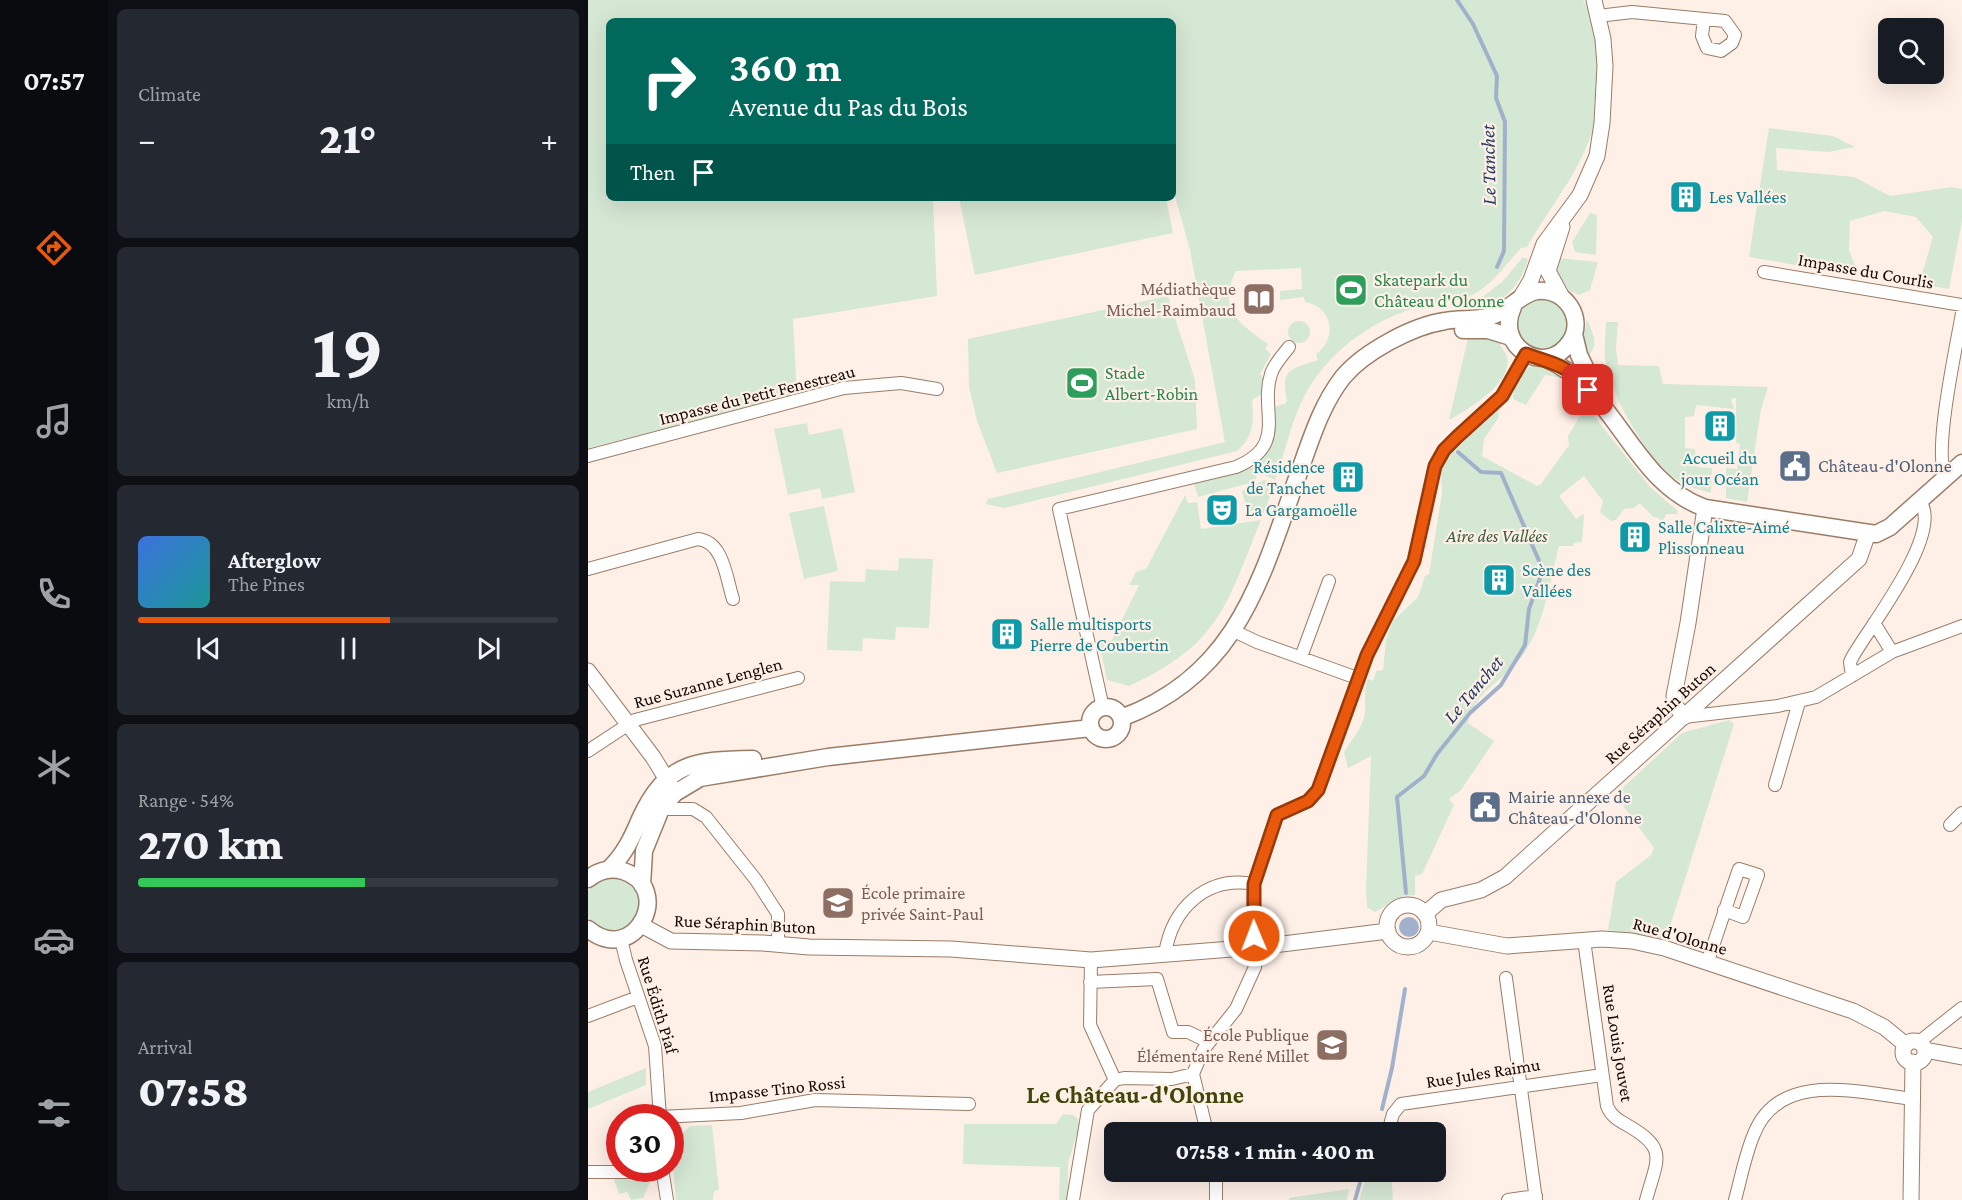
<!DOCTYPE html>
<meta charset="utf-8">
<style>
:root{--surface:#171b24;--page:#242831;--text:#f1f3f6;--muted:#9ea1a6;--line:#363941;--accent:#ea580c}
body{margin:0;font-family:"Crimson Pro",serif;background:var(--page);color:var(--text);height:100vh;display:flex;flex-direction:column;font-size:22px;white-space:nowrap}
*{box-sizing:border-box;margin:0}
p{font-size:20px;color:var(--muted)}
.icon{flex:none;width:33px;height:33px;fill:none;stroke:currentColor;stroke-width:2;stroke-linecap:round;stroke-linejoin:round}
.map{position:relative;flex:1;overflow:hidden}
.sheet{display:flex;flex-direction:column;gap:9px;padding:9px;background:#0d0f14;width:480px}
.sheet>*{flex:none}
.guide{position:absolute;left:18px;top:18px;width:570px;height:183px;border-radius:9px;box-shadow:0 6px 24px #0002;background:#00695c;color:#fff;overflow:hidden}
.controls{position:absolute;left:1290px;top:18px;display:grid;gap:12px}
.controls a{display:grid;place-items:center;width:66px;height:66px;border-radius:9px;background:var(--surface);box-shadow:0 6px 24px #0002;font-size:30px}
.speed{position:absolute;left:18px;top:1104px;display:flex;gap:12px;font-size:30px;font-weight:700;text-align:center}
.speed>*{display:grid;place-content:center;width:78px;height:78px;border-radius:50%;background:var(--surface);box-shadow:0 6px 24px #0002;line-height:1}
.speed .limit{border:9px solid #d22;background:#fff;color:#111}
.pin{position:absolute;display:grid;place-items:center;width:51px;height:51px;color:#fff;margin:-26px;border-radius:12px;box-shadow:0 3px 9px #0006}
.me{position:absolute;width:66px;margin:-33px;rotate:359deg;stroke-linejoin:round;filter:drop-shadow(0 0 4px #0008)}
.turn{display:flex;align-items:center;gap:21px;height:126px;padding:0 24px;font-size:27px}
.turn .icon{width:78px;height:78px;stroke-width:2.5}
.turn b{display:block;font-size:42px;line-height:51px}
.then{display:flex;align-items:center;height:57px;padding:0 24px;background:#0003;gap:12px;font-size:22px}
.big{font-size:45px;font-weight:800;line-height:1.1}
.sheet .card{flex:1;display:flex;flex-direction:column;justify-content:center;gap:9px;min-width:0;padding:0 21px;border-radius:9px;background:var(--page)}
.sheet .dial{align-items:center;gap:0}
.dial b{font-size:78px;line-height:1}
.song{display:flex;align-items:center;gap:18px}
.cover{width:72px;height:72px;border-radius:9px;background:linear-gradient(135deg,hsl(220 70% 55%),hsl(180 70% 35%))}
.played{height:6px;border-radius:3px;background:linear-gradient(90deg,var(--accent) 60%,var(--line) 60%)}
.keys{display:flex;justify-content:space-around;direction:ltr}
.heat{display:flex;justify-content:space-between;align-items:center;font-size:33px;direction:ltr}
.charge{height:9px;border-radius:4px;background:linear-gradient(90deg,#34c759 54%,var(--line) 0)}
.trip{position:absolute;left:516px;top:1122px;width:342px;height:60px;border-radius:9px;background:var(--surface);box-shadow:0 6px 24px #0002;font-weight:800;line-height:60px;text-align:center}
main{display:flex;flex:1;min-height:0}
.tabs{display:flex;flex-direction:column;width:108px;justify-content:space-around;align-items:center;background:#090b0e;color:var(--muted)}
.tabs .icon{width:42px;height:42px}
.tabs .active{color:var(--accent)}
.tabs b{font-size:27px;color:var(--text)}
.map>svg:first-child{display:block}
.green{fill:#d5e8d4}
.water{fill:#a2b1cb}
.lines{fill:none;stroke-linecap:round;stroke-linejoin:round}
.stream{stroke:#a2b1cb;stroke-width:4}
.minor-casing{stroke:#9a7c67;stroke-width:14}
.tertiary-casing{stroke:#9a7c67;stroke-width:17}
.secondary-casing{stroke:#9a7c67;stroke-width:19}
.minor{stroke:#fff;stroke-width:12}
.tertiary{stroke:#fff;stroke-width:15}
.secondary{stroke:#fff;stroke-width:16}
.route-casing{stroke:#983908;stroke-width:15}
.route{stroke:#ea580c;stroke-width:10}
.labels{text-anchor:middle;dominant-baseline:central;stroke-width:4.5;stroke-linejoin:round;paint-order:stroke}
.culture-label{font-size:18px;fill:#0d838f;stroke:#fef0e7;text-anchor:start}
.street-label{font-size:18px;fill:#130903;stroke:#fef0e7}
.leisure-label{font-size:18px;fill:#27864d;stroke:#fef0e7;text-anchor:start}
.education-label{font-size:18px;fill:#785e54;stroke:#fef0e7;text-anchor:end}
.service-label{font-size:18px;fill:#4e5e75;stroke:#fef0e7;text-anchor:start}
.park-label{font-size:18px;font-style:italic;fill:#385c39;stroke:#fef0e7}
.water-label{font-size:20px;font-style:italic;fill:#263c60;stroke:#fef0e7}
.district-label{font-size:24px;font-weight:bold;fill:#404609;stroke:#fef0e7}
</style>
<main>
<nav class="tabs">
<b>07:57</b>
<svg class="icon active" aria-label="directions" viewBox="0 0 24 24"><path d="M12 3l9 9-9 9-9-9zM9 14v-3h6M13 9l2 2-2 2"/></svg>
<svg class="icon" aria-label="music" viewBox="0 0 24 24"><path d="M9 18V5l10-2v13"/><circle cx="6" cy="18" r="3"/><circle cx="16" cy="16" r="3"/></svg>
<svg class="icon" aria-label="phone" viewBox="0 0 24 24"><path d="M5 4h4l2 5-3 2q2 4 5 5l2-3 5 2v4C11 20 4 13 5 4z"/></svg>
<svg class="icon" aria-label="climate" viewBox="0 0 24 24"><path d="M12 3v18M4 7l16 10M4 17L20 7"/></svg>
<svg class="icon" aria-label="car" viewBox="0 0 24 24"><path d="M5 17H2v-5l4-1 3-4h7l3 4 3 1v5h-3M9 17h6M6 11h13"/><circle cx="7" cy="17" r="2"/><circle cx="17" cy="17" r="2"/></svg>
<svg class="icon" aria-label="filters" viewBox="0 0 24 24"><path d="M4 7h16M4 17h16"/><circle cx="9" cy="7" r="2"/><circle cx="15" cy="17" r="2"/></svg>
</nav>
<section class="sheet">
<div class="card"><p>Climate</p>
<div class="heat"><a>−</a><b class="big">21°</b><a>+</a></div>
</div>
<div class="card dial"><b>19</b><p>km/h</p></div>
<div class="card">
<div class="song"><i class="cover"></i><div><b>Afterglow</b><p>The Pines</p></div></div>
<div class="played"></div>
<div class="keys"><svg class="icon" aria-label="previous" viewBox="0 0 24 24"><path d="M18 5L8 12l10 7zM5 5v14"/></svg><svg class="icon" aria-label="pause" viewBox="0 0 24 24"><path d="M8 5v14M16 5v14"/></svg><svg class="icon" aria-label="next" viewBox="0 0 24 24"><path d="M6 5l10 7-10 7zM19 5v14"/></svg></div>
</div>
<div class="card"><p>Range · 54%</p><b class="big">270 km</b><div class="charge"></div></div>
<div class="card"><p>Arrival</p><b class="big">07:58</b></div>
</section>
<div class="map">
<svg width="1374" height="1200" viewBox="0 0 1374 1200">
<rect width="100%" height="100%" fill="#fef0e7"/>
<path class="green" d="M0 0H995C1007 19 1010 45 1010 67 1010 79 1012 92 1010 104 1004 159 965 201 939 247L933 248C917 265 903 288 879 297 864 302 846 303 830 307 786 320 747 347 722 386 705 413 698 450 687 480L676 475 672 459C686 443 687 426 687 406L697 404 699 400C692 369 703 369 730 360L728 354C750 338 745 307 717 302L716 297 692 300V291L714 289 713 268 648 271C629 308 651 324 680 344L677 349 683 354 672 374 676 379 674 394 664 400C666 420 666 437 649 451L417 508 398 504 400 499 637 442 602 250 585 189V21H21V198H345L349 296 205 319 209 396 0 448Z
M1181 128 1245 136 1267 147 1240 152 1188 148 1189 170 1266 177 1302 196 1364 187 1374 189V221L1361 289 1331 284 1345 237 1328 217 1296 211 1262 221 1261 250 1271 276 1161 257Z
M371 198H578L585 233 387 275Z
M1002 213 1009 215 1008 255 987 252 984 242Z
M935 257 940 259C934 284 914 305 888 311L893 298 914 282Z
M969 258 1010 262 1002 290 991 295 982 291 967 275Z
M580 296 607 380 609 429 409 473 389 421 381 387 380 339Z
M929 323a25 25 0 1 1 50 0a25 25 0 1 1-50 0Z
M999 319C1006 337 1012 344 998 359L994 344Z
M700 332a11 11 0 1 1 22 0a11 11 0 1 1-22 0Z
M1018 322H1030L1028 348 1030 365 1071 366 1075 384 1180 387 1173 409 1159 502 1138 498V468L1149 469 1152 444 1148 443V398L1143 399 1146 409 1108 405 1106 416 1097 417V448L1107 449 1109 467 1124 468 1123 493C1109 489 1097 486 1085 477 1058 456 1024 397 1018 364 1015 351 1018 336 1018 322Z
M883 336 910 340C912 346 917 351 919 357 926 383 879 410 861 420L880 338Z
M945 365H955L978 372 974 378 957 375 938 405 925 399C926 386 932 372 945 365Z
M998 406 1062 487 1090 511 1089 514H1078L1073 525 1071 518 1065 517 1052 503 1046 508 1036 509 1028 520 1023 521 1012 512 1015 501 996 476 971 496 988 519 995 514 996 516 994 542 986 543 985 546H971C962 580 957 622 937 652 920 679 885 691 880 723L906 741 873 790 861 799 866 805 834 874 827 876V895L815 896 787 912 779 907 778 891 783 756 760 768 756 752C763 740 775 728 777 713 778 700 775 691 780 679L785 681 788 671 795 670 798 640 805 621 830 597 837 576 841 574 854 493 853 470 861 455 910 410 911 417 896 439 894 456 949 486 953 484 981 445 980 436Z
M219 423 221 435 254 428 267 492 234 499 232 488 200 495 186 429Z
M666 467 669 472 668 479 662 483 610 497 606 484Z
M676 480 686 485 676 513 661 519 654 491Z
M597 495 600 503 609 502 613 529 673 520C638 606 631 645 541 686L519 680 511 643 524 640 551 585H541L548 572 558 569Z
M236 506 250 571 216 579 201 513Z
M311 558 345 559 341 628 308 627 307 640 275 638 274 651 239 650 242 581 277 582 278 569 310 571Z
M1141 720 1146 724 1078 939 1020 930 1028 882 1063 855 1066 848 1027 795 1094 733Z
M-3 904a28 28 0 1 1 56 0a28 28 0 1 1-56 0Z
M58 1068V1085L0 1109V1092Z
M475 1114 485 1115 490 1119 491 1127 480 1163V1200H471L472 1167 375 1164 376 1124H468Z
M124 1125 131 1190 126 1191 125 1200H88L83 1145 102 1126Z
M780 1172H803L805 1200H771Z
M25 1177 63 1180 55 1198 43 1200 39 1192 31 1194Z
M761 1189 759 1200H701V1198Z"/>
<path class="water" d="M811 927a10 10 0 1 1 20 0a10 10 0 1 1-20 0Z"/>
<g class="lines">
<path class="stream" d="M869 0 885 24 909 76 908 98 917 122 916 251 909 267
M818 893 809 797 836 776 849 754 882 713 913 685 937 645 941 609 955 570 913 473 893 472 870 452
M794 1109 804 1068 817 989
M767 1200 775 1172"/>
<defs>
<path id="minor" d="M1010 16 1044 12 1137 21 1147 35 1144 43 1133 51 1119 48 1114 36 1116 19
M1176 272 1374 305
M0 456 256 388 313 383 349 389
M1358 477C1344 455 1369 344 1374 313
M0 569 110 539C136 542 138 578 145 599
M1286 623 1304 652
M646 631 669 642 769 678
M713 657 741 581
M1264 676 1262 662 1265 656C1282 626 1356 533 1332 501
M515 708 471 509 648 467C701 445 671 411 683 374 686 364 695 355 701 347
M1096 717 1190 706 1228 697 1304 652 1374 626
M0 751 47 720 210 678
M1187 785 1211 702
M73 809H105L118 817 168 880 190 914V945
M1362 825 1374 813
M33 939 38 960 67 1046 72 1118
M996 940 1019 1106C1023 1116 1030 1120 1039 1125 1081 1149 1069 1159 1058 1200
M577 954C584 908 619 875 666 884
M503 960 502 1025 527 1080
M1119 963C1130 932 1140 900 1151 869L1170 875 1155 917 1136 910
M918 978 948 1200
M502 982 569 979 585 1032H600L621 1042
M0 1016 50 997
M1331 1042 1374 1008
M72 1117 153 1113 227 1100 381 1104
M619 1132 605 1074 615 1050 648 1009 667 967 670 947 665 935 666 884 689 815 720 801 730 790 779 655 826 561 847 466 856 450 869 437 914 396 938 354
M800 1132 805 1114 813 1104 1014 1075
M74 1168 79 1200
M0 1172H74
M485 1200 500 1110 527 1080 536 1078 584 1079 605 1074
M628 1200V1172
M920 1200 948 1196
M1147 1200C1153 1178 1157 1155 1166 1134 1192 1069 1272 1093 1326 1099"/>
<path id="tertiary" d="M974 297 960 271 974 227
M931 300 943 280 956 244 992 195 1009 156 1014 123 1017 66 1015 39 1006 0
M0 671 65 757 84 788
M1096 717 1087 705 1086 696 1100 623 1117 508
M799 926a21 21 0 1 1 42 0a21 21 0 1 1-42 0Z
M837 914 853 900 893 890 917 877 1271 559 1280 533
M53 925 83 941 175 943 221 947 363 949 503 960 670 947 800 931
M841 932 919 946 1014 939 1044 941 1076 948 1265 1011 1296 1027 1318 1045
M1315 1052a11 11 0 1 1 22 0a11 11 0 1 1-22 0Z
M1337 1050 1374 1057
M1323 1200 1325 1062"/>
<path id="secondary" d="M875 330H900L923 337
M986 334 991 355 1007 388
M956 358C1028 387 1043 482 1117 508L1288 534 1302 527 1374 463
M502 723a16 16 0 1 1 32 0a16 16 0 1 1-32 0Z
M533 718C653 674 674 574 713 467 724 436 734 404 755 377 776 352 824 326 857 321 873 318 891 321 906 315 922 310 932 294 949 291 977 287 998 319 982 342 958 378 906 347 925 307
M21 869C36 855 44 838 52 819 78 762 107 760 165 759
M0 879C10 871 22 867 35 871 87 887 47 968 0 929
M54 885 56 851 73 809 87 793 112 778 240 757 503 728"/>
</defs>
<use href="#minor" class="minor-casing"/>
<use href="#tertiary" class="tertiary-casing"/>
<use href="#secondary" class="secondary-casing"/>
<use href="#minor" class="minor"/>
<use href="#tertiary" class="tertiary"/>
<use href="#secondary" class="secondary"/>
</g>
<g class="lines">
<defs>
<path id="route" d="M666 936V884L689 815 720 801 730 790 779 655 826 561 847 466 856 450 869 437 914 396 938 354C970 366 975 362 1000 390"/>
</defs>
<use href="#route" class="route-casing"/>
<use href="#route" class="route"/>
</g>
<defs>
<symbol id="building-square" viewBox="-11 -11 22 22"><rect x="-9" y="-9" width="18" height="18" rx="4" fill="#0f9aa8" stroke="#fef0e7"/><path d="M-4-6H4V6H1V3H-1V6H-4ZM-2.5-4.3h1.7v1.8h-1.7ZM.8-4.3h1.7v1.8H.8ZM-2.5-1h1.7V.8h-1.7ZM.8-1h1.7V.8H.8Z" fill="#fff"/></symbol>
<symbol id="stadium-square" viewBox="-11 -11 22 22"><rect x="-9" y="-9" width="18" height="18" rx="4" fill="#2e9e5b" stroke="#fef0e7"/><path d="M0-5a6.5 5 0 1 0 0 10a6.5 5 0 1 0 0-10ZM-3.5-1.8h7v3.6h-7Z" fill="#fff"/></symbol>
<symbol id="library-square" viewBox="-11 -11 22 22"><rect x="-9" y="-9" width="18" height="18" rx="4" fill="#8d6e63" stroke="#fef0e7"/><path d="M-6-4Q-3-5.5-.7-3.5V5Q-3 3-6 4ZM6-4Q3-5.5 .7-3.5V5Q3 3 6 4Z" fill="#fff"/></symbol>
<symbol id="civic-square" viewBox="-11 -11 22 22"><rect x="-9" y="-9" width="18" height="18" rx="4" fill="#5c6f8a" stroke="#fef0e7"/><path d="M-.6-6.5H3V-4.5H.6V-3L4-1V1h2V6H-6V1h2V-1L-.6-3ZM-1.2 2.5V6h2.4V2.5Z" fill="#fff"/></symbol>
<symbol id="theatre-square" viewBox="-11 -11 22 22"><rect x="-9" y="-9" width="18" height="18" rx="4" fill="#0f9aa8" stroke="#fef0e7"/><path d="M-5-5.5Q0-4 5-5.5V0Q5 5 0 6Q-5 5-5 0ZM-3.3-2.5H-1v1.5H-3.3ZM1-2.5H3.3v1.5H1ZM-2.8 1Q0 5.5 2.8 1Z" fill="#fff"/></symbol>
<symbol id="school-square" viewBox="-11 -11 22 22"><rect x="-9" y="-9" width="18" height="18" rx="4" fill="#8d6e63" stroke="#fef0e7"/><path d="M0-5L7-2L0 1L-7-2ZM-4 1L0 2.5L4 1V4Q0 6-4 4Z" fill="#fff"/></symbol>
</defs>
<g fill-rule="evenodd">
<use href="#building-square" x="1079" y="178" width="38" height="38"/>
<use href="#stadium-square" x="744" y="271" width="38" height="38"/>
<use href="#library-square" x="652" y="280" width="38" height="38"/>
<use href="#stadium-square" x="475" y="364" width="38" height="38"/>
<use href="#building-square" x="1113" y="407" width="38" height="38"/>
<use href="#civic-square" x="1188" y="447" width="38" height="38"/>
<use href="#building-square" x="741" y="458" width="38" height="38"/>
<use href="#theatre-square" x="615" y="491" width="38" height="38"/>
<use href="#building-square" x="1028" y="518" width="38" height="38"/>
<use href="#building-square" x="892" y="561" width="38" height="38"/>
<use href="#building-square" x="400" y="615" width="38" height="38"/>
<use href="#civic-square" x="878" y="788" width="38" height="38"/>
<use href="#school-square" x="231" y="884" width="38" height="38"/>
<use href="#school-square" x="725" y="1026" width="38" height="38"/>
</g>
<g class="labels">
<g class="culture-label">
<text x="1121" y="197">Les Vallées</text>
<text x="1132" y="458" text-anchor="middle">Accueil du<tspan x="1132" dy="21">jour Océan</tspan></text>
<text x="737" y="467" text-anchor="end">Résidence<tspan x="737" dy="21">de Tanchet</tspan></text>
<text x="657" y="510">La Gargamoëlle</text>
<text x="1070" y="527">Salle Calixte-Aimé<tspan x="1070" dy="21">Plissonneau</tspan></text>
<text x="934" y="570">Scène des<tspan x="934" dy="21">Vallées</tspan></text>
<text x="442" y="624">Salle multisports<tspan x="442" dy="21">Pierre de Coubertin</tspan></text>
</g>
<g class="street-label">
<text transform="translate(1278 271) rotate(10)">Impasse du Courlis</text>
<text transform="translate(169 395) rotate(-14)">Impasse du Petit Fenestreau</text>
<text transform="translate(120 683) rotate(-15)">Rue Suzanne Lenglen</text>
<text transform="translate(1072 713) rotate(-42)">Rue Séraphin Buton</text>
<text transform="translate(157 924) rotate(3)">Rue Séraphin Buton</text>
<text transform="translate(1092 936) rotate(16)">Rue d'Olonne</text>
<text transform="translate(70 1005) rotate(73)">Rue Édith Piaf</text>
<text transform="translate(1030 1043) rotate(81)">Rue Louis Jouvet</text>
<text transform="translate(895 1073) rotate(-9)">Rue Jules Raimu</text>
<text transform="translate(189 1089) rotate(-6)">Impasse Tino Rossi</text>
</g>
<g class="leisure-label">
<text x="786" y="280">Skatepark du<tspan x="786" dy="21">Château d'Olonne</tspan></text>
<text x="517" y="373">Stade<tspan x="517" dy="21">Albert-Robin</tspan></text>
</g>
<g class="education-label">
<text x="648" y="289">Médiathèque<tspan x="648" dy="21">Michel-Raimbaud</tspan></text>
<text x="273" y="893" text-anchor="start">École primaire<tspan x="273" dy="21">privée Saint-Paul</tspan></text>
<text x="721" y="1035">École Publique<tspan x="721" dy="21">Élémentaire René Millet</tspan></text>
</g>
<g class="service-label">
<text x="1230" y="466">Château-d'Olonne</text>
<text x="920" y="797">Mairie annexe de<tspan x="920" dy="21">Château-d'Olonne</tspan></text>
</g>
<g class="park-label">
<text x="909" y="536">Aire des Vallées</text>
</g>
<g class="water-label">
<text transform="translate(900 165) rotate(-91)">Le Tanchet</text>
<text transform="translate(885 689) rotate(-50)">Le Tanchet</text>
</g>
<g class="district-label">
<text x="547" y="1094">Le Château-d'Olonne</text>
</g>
</g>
</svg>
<div class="controls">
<a><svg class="icon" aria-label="search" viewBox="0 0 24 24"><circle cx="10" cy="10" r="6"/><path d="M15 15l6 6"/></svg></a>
</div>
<div class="speed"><div class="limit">30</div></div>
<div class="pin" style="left:1000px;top:390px;background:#d93025"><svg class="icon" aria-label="arrive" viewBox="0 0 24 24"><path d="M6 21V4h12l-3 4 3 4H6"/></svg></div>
<svg class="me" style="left:666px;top:936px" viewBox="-20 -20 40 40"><circle r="17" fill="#ea580c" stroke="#fff" stroke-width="3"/><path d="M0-11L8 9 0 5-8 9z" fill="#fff"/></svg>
<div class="trip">07:58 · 1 min · 400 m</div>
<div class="guide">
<div class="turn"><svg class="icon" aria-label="right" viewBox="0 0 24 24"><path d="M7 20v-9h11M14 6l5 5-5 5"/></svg><div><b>360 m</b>Avenue du Pas du Bois</div></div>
<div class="then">Then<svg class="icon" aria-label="arrive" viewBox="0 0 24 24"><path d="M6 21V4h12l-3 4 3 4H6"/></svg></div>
</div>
</div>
</main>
